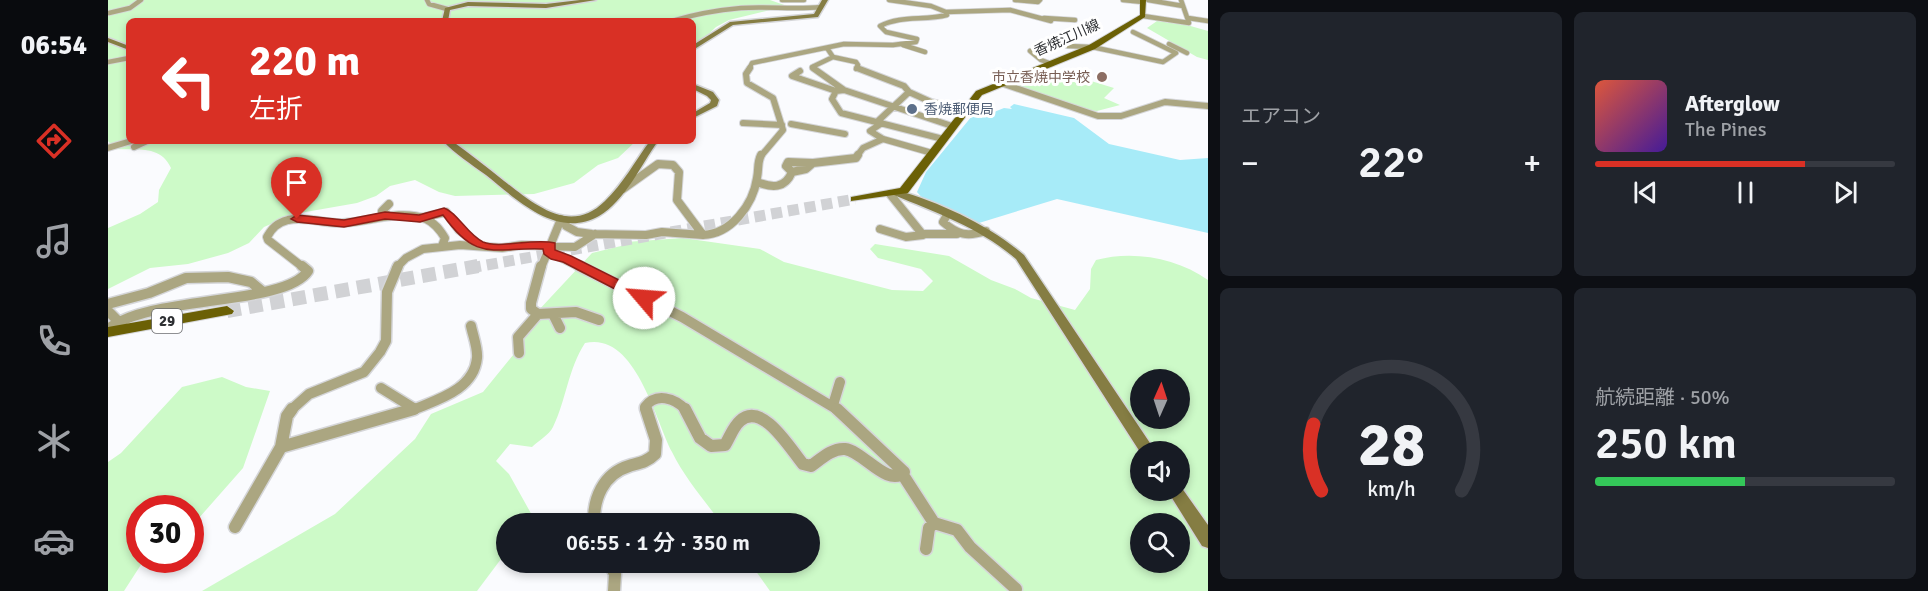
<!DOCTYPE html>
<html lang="ja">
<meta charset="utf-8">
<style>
:root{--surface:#171b24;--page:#20242c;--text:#f1f3f6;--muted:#9ea1a6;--line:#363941;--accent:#d93025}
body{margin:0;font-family:Signika,"Noto Sans JP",sans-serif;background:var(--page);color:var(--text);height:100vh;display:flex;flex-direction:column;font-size:22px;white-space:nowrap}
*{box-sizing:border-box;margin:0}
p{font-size:20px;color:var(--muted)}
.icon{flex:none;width:33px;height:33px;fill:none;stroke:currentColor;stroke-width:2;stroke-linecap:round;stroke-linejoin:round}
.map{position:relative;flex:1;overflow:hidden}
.sheet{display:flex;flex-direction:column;gap:12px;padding:12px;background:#0d0f14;width:720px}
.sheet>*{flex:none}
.top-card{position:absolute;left:18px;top:18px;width:570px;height:126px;border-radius:9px;box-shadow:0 3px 9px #0003;background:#d93025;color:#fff;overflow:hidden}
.needle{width:39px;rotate:3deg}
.fabs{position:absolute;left:1022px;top:369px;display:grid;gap:12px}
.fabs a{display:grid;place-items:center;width:60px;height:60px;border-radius:50%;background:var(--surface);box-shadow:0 3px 9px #0003;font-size:30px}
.speed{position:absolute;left:18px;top:495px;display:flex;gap:12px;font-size:30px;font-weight:700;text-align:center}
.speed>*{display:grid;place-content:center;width:78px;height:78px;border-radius:50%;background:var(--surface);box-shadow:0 3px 9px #0003;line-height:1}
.speed .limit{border:9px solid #d22;background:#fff;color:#111}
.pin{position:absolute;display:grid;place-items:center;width:51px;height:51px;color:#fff;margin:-62px -26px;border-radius:50% 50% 50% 0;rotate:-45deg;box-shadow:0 0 6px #0007}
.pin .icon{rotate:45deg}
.me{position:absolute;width:66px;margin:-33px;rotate:297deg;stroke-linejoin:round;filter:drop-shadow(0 0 4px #0008)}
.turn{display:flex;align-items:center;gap:21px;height:126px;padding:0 24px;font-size:27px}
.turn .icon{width:78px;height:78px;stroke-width:2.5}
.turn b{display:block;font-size:42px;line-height:51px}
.big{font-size:45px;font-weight:600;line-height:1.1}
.sheet .widget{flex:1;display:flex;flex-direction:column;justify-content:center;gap:9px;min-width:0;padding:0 21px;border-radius:9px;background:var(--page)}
.sheet .dial{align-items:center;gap:0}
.dial svg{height:156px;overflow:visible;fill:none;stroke:var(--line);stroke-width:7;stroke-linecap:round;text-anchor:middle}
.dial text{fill:var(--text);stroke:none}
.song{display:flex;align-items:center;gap:18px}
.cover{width:72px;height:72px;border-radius:9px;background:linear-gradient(135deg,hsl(10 70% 55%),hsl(260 70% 35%))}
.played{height:6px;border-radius:3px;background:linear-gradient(90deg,var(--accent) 70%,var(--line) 70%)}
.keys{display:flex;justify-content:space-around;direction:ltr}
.heat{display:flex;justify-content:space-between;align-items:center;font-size:33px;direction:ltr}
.charge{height:9px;border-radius:4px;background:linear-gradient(90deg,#34c759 50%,var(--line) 0)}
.sheet .tiles{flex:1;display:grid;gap:12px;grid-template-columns:repeat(2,1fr)}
.trip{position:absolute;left:388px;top:513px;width:324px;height:60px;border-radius:30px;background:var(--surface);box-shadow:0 3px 9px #0003;font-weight:600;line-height:60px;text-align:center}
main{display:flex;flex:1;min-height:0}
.dock{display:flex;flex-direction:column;width:108px;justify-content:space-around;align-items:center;background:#090b0e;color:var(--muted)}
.dock .icon{width:42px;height:42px}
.dock .active{color:var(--accent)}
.dock b{font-size:27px;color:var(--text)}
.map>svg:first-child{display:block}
.green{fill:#cdfac8;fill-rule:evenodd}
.water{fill:#a7ebf8}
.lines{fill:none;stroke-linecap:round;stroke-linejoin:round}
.primary-tunnel-far1{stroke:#d1d2d5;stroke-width:11;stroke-dasharray:11 6;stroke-linecap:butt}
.primary-tunnel{stroke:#d1d2d5;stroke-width:14;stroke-dasharray:14 8;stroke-linecap:butt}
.street-far4-casing{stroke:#d5d6d9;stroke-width:6}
.street-far3-casing{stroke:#d5d6d9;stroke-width:8}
.street-far2-casing{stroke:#d5d6d9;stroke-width:10}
.street-far1-casing{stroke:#d5d6d9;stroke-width:13}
.street-casing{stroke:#d5d6d9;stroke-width:15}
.secondary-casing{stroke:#d5d6d9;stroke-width:3}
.primary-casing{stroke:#d5d6d9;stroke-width:2}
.street-far4{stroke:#aba681;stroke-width:4.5}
.street-far3{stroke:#aba681;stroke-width:6}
.street-far2{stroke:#aba681;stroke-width:8}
.street-far1{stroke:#aba681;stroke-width:10}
.street{stroke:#aba681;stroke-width:12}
.secondary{fill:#857d43;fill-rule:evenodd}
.primary{fill:#6b6005;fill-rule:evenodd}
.route{fill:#d93025;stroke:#8d1f18;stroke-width:1.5}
.education-dot{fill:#8d6e63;stroke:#fff;stroke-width:2}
.service-dot{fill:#5c6f8a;stroke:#fff;stroke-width:2}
.labels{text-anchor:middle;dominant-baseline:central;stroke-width:6;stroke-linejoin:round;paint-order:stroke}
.far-street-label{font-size:14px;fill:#2d2f32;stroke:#fff}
.far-education-label{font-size:14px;fill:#785e54;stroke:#fff;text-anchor:end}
.far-service-label{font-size:14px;fill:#4e5e75;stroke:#fff;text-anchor:start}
.shield{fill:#fff;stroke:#6c6d70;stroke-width:1.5}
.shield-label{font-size:15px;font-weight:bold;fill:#2d2f32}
</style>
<main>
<nav class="dock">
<b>06:54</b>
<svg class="icon active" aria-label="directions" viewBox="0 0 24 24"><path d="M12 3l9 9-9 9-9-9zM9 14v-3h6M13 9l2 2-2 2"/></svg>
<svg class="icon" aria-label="music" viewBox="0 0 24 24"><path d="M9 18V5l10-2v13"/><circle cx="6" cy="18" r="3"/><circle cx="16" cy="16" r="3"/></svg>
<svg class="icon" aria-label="phone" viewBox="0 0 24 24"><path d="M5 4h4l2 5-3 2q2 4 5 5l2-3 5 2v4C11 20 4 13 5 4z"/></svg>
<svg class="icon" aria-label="climate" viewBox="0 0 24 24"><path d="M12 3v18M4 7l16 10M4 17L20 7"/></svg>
<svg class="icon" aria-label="car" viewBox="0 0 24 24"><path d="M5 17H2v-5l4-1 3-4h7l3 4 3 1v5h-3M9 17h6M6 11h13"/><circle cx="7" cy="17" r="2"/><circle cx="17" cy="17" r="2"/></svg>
</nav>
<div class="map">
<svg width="1100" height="591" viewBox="0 0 1100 591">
<rect width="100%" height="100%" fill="#fafbfe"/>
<path class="green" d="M0 0H662L679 6 621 20 608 27 585 49V21H21V141H528L510 158 490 165 466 183 426 194 347 196 331 192 307 180 282 186 268 196 249 203 186 214 156 227 141 243 120 253 80 264 42 268 0 289V228L32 214 50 202 51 190 63 168C53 145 29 150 7 149L0 141Z
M1049 21 1079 25 1100 31V60L1089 57 1039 28Z
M950 71 1006 88 996 98 1012 105 989 111 978 110 910 86Z
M575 238 652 249 676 262 784 290 815 291 825 281 813 269 770 258 762 249 767 244 841 256 883 280 907 289 923 298 967 310 982 289 983 269 988 260C1025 250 1069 258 1100 280V591H662L642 563 702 562V524L613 523C597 501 576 477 564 452 547 419 527 331 477 343 460 369 458 401 445 427 441 435 430 441 424 447L402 444 388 461 401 474 425 517 420 523 399 524V551L369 591H94L227 514 307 439 323 414 375 392 414 344 415 327 484 253 513 246 518 242ZM1032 380H1071V418H1032ZM1032 452H1071V490H1032ZM1032 524H1071V562H1032Z
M114 377 138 387 162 391 135 468 83 527 82 508H32V560H36L16 591H0V462L13 453 74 387Z"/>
<path class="water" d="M906 104 966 118 1001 144 1072 160 1100 158V233L949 199 871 223 816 200 809 192 818 172 864 116H876L896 108 904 109 902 107Z"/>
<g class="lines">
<path class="primary-tunnel-far1" d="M362 268 747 199"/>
<path class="primary-tunnel" d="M119 311 370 266"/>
<defs>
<path id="street-far4" d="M319 0 321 4 339 9
M674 0H696
M781 0 823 6 838 12 902 10 943 21
M907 0 930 2 932 0
M1015 0 1035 2
M1040 0 1075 6
M1 13 22 8 33 0
M1035 16 1081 23 1073 0
M936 18 967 20
M1080 18 1100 21
M564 21C587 14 610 10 633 8 660 6 686 10 713 7
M1061 44 1079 53
M795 45 817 52
M959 46 984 47 1055 62 1068 53 1025 32
M922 51 933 60 944 64
M725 57 748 62 750 65 748 69
M0 62 21 58
M641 69 644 63 736 44 785 45 808 42 809 39 778 32 772 26C793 15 816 21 839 15L838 12
M707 69 704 67 725 57 719 48"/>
<path id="street-far3" d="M642 68 638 74 639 83 665 98 675 130 653 156
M705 68 736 90 844 126
M749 68 796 86 801 92
M692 71 684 76 728 91
M893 83 990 116H1013L1057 102 1100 106
M736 90 728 91 724 99 733 113 835 139
M770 121 801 92 823 102 856 110
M635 123 674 125
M774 123 762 131 775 139
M683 124 737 134
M26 147 39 141
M0 148 23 141
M749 156 755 148 775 139 824 153"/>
<path id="street-far2" d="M684 172 678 166 680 162 705 163
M649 182C664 188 677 189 684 172L698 169 705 163 748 158 750 155
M515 189 550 164 565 165 571 172 569 200 595 235C623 234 645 205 649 178 651 169 649 163 653 155
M281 204 274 211 281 216
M839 215 835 222C850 235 859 237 878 231
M312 218 338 212 351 230 373 246
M453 219 440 251 474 268
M457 220 458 226 469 232 484 234 538 235 554 232 595 235
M772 229 798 237 815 235 782 194
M814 234H849
M196 268 160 240 159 237C164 228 169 223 180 220 198 216 217 224 235 223 262 222 291 209 318 219 327 223 332 230 337 238L334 246
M288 268 298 258 315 249 352 245 394 248 414 245 467 247 487 234
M433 268 440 251"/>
<path id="street-far1" d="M471 266 574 317 730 410
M0 304 41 293 78 278 120 277 143 282 155 292
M0 311 10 321
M430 314 468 312 491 320
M445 314 452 328
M0 329C42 295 177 306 200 271L194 266
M411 353 410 337 430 314 423 309V303L433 266
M273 388 307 409 303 410
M725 405 732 382
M307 409C331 399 366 389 369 358 370 348 365 336 363 326
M183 410 201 394 256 372 272 352 278 341 279 292 290 266
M538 410 537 407C548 392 567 398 578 410"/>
<path id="street" d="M577 409 592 438 603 446 617 445C622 437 625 427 632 421 654 400 683 450 695 464L703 466C713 459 724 448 737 449 755 451 780 488 796 472L729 409
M173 447 306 409
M795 475 826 523 849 530 862 547 908 589
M486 524C485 499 495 474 521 466 531 463 539 462 547 454L548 440 538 409
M127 527 173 447 179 416 184 409
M818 549 821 528 826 523
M501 562 507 574 506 591"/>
<path id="secondary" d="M472 0H488L438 8 360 6 342 10 340 21H334L337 8 360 2 438 4Z
M714 0H720L710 17 625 25 585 50V45L622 22 706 14Z
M0 38 21 46V50L0 42Z
M585 84 605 92 611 100 609 106 585 118V113L602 103 603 100 599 96 585 89Z
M335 141H344C362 154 379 167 396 181 426 204 462 236 497 201 515 184 527 161 542 141H550C533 165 517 201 491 216 449 240 408 199 378 175 363 164 347 154 335 141Z
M789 190C833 203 881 225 916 255L1048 452H1032L908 259C872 228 829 213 786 195V191Z
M1071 484 1100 525V548L1094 546 1059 490H1071Z"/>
<path id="primary" d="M1032 0H1038L1037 17 987 49 874 95 800 193 743 201V197L792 188 868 91 981 45 1032 15Z
M119 306 126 311 124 314 0 337V327Z"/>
</defs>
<use href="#street-far4" class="street-far4-casing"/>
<use href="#street-far3" class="street-far3-casing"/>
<use href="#street-far2" class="street-far2-casing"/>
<use href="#street-far1" class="street-far1-casing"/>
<use href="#street" class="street-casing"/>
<use href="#secondary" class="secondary-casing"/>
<use href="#primary" class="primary-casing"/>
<use href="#street-far4" class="street-far4"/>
<use href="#street-far3" class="street-far3"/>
<use href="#street-far2" class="street-far2"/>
<use href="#street-far1" class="street-far1"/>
<use href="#street" class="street"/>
<use href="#secondary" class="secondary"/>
<use href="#primary" class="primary"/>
</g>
<path class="route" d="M336 208C349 212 359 234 375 242 391 249 425 238 447 243V250L463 256 541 295 543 298 536 303 532 302 455 262 443 259 436 254 435 249C385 247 369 263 335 215L312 222 277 219 236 227 189 222 183 219 189 215 236 220 277 212 311 215Z"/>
<circle class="education-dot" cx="994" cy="77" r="6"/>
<circle class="service-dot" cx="804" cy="109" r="6"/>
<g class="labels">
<g class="far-street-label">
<text transform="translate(959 38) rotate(-24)">香焼江川線</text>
</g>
<g class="far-education-label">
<text x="982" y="77">市立香焼中学校</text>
</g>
<g class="far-service-label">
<text x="816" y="109">香焼郵便局</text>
</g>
<rect class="shield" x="44" y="309" width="30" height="24" rx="4.5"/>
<g class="shield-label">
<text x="59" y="321">29</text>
</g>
</g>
</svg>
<div class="fabs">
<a><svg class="needle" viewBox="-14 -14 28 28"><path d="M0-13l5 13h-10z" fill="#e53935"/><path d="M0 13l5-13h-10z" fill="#9ea1a6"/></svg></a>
<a><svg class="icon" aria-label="sound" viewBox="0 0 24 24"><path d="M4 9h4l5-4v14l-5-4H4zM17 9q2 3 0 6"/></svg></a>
<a><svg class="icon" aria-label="search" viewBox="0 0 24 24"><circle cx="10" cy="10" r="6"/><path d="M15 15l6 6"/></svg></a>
</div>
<div class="speed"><div class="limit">30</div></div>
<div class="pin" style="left:189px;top:219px;background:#d93025"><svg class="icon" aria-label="arrive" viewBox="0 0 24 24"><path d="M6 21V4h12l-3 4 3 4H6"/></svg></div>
<svg class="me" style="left:536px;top:298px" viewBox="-20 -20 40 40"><circle r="19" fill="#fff"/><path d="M0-13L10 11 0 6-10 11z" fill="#d93025"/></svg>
<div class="trip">06:55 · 1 分 · 350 m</div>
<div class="top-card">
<div class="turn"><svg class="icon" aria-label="left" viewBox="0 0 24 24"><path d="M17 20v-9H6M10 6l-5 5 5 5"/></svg><div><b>220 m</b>左折</div></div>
</div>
</div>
<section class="sheet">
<div class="tiles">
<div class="widget"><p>エアコン</p>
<div class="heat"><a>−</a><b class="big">22°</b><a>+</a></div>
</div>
<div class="widget">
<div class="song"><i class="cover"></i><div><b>Afterglow</b><p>The Pines</p></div></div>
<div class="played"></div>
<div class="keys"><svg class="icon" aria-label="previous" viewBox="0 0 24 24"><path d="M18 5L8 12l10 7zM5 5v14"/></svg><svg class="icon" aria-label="pause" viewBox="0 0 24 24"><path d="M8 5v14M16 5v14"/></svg><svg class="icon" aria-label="next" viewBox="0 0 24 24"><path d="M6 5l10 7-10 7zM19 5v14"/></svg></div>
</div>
<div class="widget dial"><svg viewBox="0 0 100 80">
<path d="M14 69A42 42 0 1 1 86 69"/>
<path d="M14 69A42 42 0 0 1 10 35" stroke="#d93025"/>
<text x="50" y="56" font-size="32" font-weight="700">28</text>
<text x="50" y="72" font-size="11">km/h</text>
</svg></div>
<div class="widget"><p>航続距離 · 50%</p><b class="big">250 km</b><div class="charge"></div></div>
</div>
</section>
</main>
